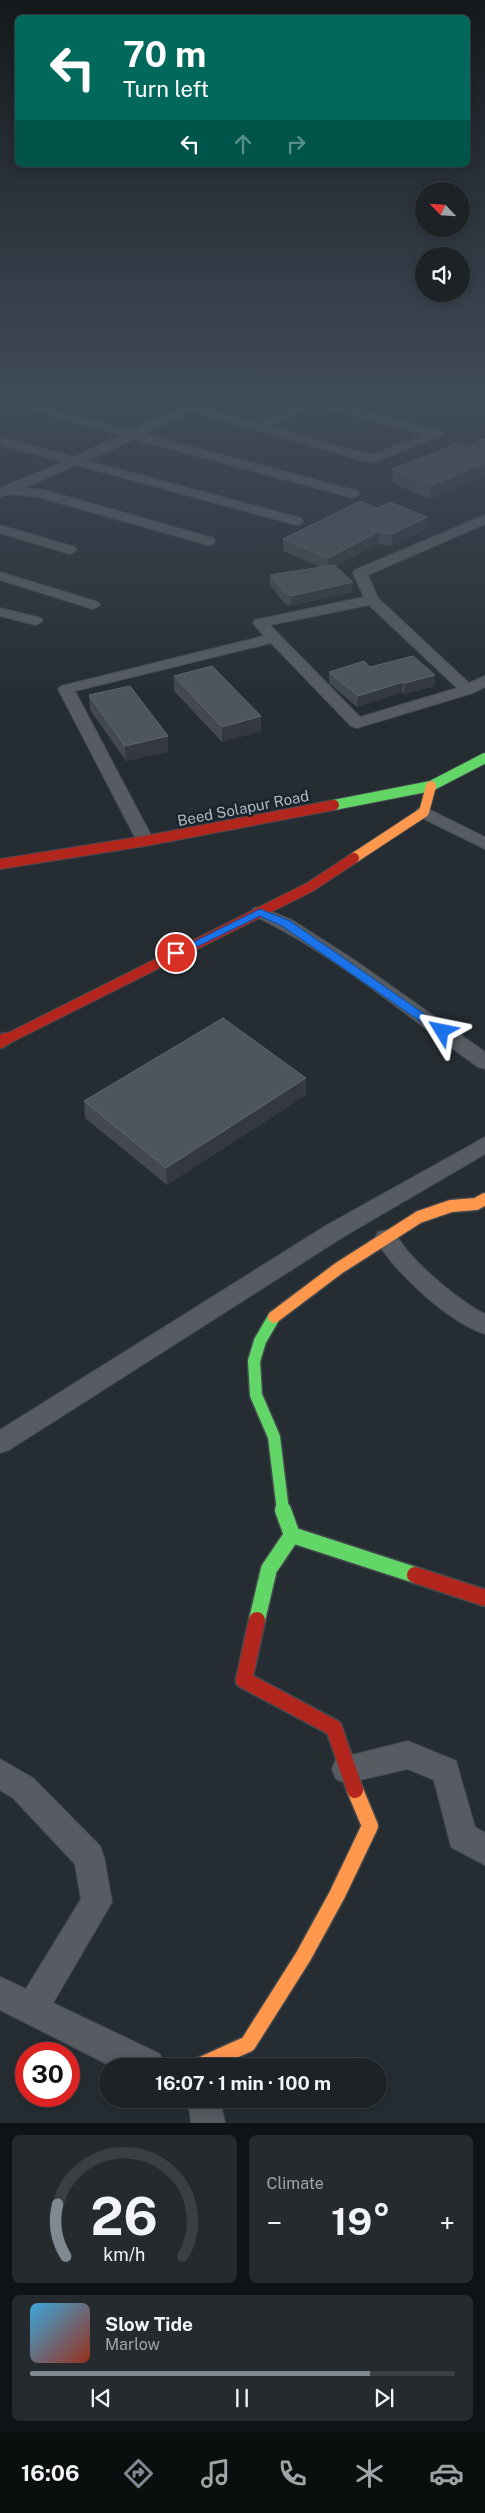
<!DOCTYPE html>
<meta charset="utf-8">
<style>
:root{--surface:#1c2226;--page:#252a2e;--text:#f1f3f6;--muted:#a0a4a7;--line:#3a3f43;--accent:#7f8991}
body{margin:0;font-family:"Public Sans",sans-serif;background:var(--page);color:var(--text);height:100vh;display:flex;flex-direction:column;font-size:19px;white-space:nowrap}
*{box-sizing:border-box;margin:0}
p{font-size:16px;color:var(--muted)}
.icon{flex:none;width:28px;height:28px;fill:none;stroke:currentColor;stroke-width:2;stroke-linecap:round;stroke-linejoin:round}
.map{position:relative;height:2123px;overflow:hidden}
.sheet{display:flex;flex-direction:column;gap:12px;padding:12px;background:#0f1315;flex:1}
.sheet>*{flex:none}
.guide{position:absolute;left:15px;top:15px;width:455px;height:152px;border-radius:8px;box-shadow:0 2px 12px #0003,0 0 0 1px var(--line);background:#00695c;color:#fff;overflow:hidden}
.needle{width:32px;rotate:295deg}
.tools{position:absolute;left:415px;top:182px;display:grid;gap:10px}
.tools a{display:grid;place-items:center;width:55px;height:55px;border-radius:50%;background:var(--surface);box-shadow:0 2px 12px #0003,0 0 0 1px var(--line);font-size:25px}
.speed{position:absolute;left:15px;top:2042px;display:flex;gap:10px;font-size:25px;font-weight:700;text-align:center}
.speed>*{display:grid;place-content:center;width:65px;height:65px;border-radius:50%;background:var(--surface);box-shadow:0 2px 12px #0003,0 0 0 1px var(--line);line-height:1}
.speed .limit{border:8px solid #d22;background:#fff;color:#111}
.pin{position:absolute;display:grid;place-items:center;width:42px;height:42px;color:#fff;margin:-21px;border:2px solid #fff;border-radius:50%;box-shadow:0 1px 5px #0007}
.me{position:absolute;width:55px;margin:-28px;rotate:305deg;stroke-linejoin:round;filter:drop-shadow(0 0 4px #0008)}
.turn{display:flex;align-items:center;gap:18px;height:105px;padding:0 25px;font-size:22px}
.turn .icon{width:65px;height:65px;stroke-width:2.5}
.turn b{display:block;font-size:35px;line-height:42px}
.lanes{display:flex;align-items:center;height:48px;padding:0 25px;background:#0003;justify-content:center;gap:25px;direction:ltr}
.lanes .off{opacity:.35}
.big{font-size:38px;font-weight:700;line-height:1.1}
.sheet .widget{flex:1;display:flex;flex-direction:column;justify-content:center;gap:8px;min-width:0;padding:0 18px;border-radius:8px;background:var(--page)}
.sheet .dial{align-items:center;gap:0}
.dial svg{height:130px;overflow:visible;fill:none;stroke:var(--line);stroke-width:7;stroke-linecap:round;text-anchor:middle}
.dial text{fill:var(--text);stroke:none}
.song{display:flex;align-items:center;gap:15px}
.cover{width:60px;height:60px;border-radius:8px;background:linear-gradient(135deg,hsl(200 70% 55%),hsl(10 70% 35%))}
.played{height:5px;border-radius:2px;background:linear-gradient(90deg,var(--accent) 80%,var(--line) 80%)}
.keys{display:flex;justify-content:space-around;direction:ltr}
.heat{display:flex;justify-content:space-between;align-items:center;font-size:28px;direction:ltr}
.sheet .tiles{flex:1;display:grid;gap:12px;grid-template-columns:1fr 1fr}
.widget:last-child{grid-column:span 2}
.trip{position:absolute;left:99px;top:2058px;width:288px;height:50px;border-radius:25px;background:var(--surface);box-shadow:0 2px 12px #0003,0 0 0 1px var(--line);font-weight:700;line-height:50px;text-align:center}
.tabs{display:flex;height:80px;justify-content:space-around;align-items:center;background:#0b0e0f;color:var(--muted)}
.tabs .icon{width:35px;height:35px}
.tabs .current{color:var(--accent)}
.tabs b{font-size:22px;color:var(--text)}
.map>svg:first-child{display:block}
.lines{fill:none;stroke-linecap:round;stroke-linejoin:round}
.street-casing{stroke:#434a4f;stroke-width:2}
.fast-far2-casing{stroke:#434a4f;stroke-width:12}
.fast-far1-casing{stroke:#434a4f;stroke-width:15}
.fast-casing{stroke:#434a4f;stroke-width:19}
.slow-far2-casing{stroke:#434a4f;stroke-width:12}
.slow-far1-casing{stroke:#434a4f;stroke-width:15}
.slow-casing{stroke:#434a4f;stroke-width:19}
.jam-far2-casing{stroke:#434a4f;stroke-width:12}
.jam-far1-casing{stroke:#434a4f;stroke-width:15}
.jam-casing{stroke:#434a4f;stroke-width:19}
.street{fill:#565c61;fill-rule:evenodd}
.fast-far2{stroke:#63d668;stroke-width:10}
.fast-far1{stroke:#63d668;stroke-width:12}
.fast{stroke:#63d668;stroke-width:16}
.slow-far2{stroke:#ff974d;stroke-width:10}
.slow-far1{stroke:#ff974d;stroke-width:12}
.slow{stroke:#ff974d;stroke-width:16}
.jam-far2{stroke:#b3261e;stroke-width:10}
.jam-far1{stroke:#b3261e;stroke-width:12}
.jam{stroke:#b3261e;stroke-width:16}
.wall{fill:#43494f}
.shaded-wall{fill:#33393e}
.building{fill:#4f565b;stroke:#5e656c}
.route{fill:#1a73e8;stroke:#114b97}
.labels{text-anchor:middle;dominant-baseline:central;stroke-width:5;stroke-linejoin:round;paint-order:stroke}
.street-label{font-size:15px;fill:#afbac4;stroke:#1a242c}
</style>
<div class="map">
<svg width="485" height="2123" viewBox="0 0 485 2123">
<rect width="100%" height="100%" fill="#262d32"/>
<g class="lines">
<defs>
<path id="street" d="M2 401H22L131 431 179 408 162 401H194L198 403 199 406 258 423 305 401H329L441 432 443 435 371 463 191 411 144 434 358 491 359 494 353 498 134 439 87 461 301 518 303 521 301 524 296 525 76 465 23 488 44 490 213 538 215 541 213 544 208 545 38 497 9 494 0 497V488L63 462 0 445V437L74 457 121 435ZM316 405 425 435 370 455 270 426Z
M485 515V524L368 575 378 598 469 683 485 676V687L473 693 357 728 351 726 271 643 75 691 154 841 151 845H139L58 689 61 686 264 636 253 623 255 620 364 597 353 573 355 570ZM369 605 457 688 360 717 270 625Z
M0 525 75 547 77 550 70 554 0 533Z
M0 572 98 602 100 605 93 609 0 580Z
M0 608 41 618 43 621 36 625 0 616Z
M424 807 485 837V849L418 816 416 812 418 808Z
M260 907 292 920 353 959 485 1052V1069L478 1067C408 1017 331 952 254 916L251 912 254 908Z
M485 1137V1154L343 1237 9 1450 0 1453V1430L327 1225Z
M386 1230C398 1234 401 1244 410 1254 428 1274 461 1302 485 1314V1334C448 1322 394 1272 375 1238L378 1232Z
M408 1741 456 1761 475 1827 485 1833V1865L451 1847 434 1780 408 1769 346 1783 336 1779 332 1769 336 1759Z
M0 1759 33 1778 100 1846 104 1857 112 1902 53 2003 160 2054 164 2066H111L0 2010V1977L26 1989 81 1899 75 1864 13 1798 0 1790Z
M188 2099H220L225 2123H191Z"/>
<path id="fast-far2" d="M334 805 431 786 485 758"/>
<path id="fast-far1" d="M274 1317 260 1341 254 1361 256 1395 274 1437 283 1511"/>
<path id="fast" d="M283 1510 292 1535 415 1575
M257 1620 269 1569 292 1535"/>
<path id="slow-far2" d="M354 858 424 812 431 786"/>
<path id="slow-far1" d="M274 1317 339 1268 419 1217 451 1206 476 1204 485 1199"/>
<path id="slow" d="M199 2066 248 2044 303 1957 337 1895 370 1826 355 1790"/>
<path id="jam-far2" d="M0 864 145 841 334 805
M3 1041 310 887 354 858"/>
<path id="jam-far1" d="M0 1042 5 1039"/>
<path id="jam" d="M415 1575 485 1598
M257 1620 244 1680 334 1728 355 1790"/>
</defs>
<use href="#street" class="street-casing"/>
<use href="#fast-far2" class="fast-far2-casing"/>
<use href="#fast-far1" class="fast-far1-casing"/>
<use href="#fast" class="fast-casing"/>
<use href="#slow-far2" class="slow-far2-casing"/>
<use href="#slow-far1" class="slow-far1-casing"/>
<use href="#slow" class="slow-casing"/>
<use href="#jam-far2" class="jam-far2-casing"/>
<use href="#jam-far1" class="jam-far1-casing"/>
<use href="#jam" class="jam-casing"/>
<use href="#street" class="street"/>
<use href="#fast-far2" class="fast-far2"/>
<use href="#fast-far1" class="fast-far1"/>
<use href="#fast" class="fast"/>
<use href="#slow-far2" class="slow-far2"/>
<use href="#slow-far1" class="slow-far1"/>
<use href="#slow" class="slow"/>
<use href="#jam-far2" class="jam-far2"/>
<use href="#jam-far1" class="jam-far1"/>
<use href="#jam" class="jam"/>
</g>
<path class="wall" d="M485 440V476L430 499 392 483 393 469Z
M377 508 427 517 426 529 391 546 378 544 335 566 352 592 291 606 284 603 270 585V575L320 567 283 551V539Z
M370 667 435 675V686L404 694 402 692 357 707 329 683V672Z
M174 676 261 716V731L222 742 174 691Z
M89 695 168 752 126 761 90 710Z
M306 1095 167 1185 85 1118 84 1101Z"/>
<path class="shaded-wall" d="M485 463V476L430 499 431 486Z
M427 517 426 529 391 546 392 534Z
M378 532V544L328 570V558Z
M353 582 352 592 291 606V596Z
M435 675V686L404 694 405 683Z
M403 682 402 692 357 707 358 696Z
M261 716V731L222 742V727Z
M168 736V752L126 761 125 746Z
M306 1078V1095L167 1185 166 1168Z"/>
<path class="building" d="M483 439 485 440V463L431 486 393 469 458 443 466 447Z
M360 501 377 508 390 502 427 517 392 534 378 532 328 558 283 539Z
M334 565 353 582 291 596 285 593 270 575Z
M413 656 435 675 405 683 403 682 358 696 329 672 364 661 370 667Z
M212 666 261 716 222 727 174 676Z
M130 686 168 736 125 746 89 695Z
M223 1018 306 1078 166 1168 84 1101Z"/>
<linearGradient id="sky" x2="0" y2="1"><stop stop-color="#15191c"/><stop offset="0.57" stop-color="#414c5a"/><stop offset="1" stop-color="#414c5a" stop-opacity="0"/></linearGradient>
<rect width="485" height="698" fill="url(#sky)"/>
<path class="route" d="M260 909 290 921 446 1029V1034H439L282 926 260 916 180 955 176 956 171 953Z"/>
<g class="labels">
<g class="street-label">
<text transform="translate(243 808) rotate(-11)">Beed Solapur Road</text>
</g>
</g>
</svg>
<div class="tools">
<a><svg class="needle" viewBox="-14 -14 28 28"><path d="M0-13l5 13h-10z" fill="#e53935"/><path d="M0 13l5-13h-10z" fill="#a0a4a7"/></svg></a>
<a><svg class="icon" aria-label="sound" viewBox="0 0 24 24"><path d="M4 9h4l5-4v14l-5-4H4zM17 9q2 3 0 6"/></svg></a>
</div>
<div class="speed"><div class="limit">30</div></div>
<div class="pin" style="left:176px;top:953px;background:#d93025"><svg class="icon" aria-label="arrive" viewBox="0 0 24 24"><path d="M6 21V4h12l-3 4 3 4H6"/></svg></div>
<svg class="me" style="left:442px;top:1031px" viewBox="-20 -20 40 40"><path d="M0-17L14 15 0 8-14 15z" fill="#1a73e8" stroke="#fff" stroke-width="4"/></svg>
<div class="trip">16:07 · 1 min · 100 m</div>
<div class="guide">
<div class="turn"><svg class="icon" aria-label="left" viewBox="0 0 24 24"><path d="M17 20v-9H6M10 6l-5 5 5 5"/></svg><div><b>70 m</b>Turn left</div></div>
<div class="lanes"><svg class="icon" aria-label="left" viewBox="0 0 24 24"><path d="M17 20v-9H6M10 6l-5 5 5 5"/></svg><svg class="icon off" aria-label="ahead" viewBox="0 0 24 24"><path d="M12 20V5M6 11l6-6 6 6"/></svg><svg class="icon off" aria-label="right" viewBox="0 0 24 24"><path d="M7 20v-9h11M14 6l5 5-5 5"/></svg></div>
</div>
</div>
<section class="sheet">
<div class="tiles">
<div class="widget dial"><svg viewBox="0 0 100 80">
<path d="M14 69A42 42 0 1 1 86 69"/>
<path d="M14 69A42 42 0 0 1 9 37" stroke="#7f8991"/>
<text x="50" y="56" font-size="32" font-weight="700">26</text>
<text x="50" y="72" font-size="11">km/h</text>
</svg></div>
<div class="widget"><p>Climate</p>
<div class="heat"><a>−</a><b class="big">19°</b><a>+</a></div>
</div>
<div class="widget">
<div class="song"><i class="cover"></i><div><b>Slow Tide</b><p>Marlow</p></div></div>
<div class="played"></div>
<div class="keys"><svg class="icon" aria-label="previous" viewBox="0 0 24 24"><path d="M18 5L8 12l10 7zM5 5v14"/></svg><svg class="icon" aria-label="pause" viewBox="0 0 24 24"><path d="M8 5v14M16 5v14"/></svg><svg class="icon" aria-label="next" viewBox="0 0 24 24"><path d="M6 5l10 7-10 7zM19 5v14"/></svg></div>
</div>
</div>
</section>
<nav class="tabs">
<b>16:06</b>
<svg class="icon current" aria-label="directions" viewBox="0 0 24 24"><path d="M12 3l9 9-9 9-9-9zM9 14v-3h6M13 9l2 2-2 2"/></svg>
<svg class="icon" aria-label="music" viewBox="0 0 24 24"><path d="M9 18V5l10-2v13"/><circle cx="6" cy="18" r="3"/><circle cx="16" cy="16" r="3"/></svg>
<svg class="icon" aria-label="phone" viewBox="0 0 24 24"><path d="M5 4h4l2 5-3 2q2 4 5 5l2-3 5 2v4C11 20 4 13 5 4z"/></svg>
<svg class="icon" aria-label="climate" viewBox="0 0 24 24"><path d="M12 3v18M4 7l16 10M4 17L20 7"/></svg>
<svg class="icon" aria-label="car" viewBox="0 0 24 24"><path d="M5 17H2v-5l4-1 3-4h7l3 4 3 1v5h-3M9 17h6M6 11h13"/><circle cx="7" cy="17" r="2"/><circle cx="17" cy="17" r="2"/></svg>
</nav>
